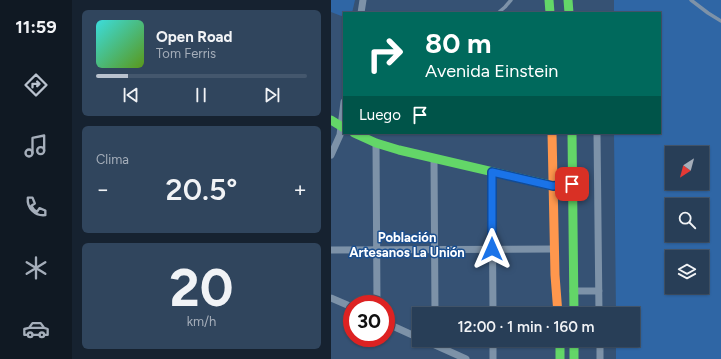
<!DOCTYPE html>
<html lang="es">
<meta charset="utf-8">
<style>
:root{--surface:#283e57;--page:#30455d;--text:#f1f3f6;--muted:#a5aeba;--line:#44576d;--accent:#b9c2ce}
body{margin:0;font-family:Figtree,sans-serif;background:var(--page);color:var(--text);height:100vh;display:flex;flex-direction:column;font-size:15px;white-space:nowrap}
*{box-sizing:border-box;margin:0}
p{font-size:13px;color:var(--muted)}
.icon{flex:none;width:22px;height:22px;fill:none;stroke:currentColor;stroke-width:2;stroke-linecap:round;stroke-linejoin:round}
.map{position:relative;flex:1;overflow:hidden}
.drawer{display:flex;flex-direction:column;gap:10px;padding:10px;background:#162230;width:259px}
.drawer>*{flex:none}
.banner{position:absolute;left:12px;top:12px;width:318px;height:122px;border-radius:0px;box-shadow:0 1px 3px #0004,0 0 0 1px var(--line);background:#00695c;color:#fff;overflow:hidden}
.needle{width:26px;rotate:216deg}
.fabs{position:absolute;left:334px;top:146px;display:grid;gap:8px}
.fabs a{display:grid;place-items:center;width:44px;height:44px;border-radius:0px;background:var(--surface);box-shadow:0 1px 3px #0004,0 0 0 1px var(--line);font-size:20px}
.speed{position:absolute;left:12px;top:295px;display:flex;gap:8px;font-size:20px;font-weight:700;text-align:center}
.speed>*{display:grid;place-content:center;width:52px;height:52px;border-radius:50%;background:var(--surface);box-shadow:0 1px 3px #0004,0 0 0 1px var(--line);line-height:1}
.speed .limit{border:6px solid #d22;background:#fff;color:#111}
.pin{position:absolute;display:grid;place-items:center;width:34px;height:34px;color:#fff;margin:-17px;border-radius:8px;box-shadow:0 2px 6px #0006}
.me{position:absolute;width:44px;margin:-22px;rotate:0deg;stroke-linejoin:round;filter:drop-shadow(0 0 3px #0008)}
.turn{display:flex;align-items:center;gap:14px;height:84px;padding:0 16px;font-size:18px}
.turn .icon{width:52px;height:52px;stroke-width:2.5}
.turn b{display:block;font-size:28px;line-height:34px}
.then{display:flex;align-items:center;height:38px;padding:0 16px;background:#0003;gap:8px;font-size:15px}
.big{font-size:30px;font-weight:600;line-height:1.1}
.drawer .widget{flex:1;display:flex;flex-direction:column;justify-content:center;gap:6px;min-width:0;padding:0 14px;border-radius:6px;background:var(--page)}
.drawer .dial{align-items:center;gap:0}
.dial b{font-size:52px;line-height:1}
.song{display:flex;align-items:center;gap:12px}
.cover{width:48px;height:48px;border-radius:6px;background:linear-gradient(135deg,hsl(180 70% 55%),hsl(90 70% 35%))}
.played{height:4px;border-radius:2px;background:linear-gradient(90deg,var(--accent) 15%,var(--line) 15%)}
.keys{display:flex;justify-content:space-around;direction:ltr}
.heat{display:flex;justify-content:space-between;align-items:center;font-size:22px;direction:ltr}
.trip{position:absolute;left:81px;top:307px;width:228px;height:40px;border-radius:0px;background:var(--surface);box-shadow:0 1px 3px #0004,0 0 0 1px var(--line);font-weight:600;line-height:40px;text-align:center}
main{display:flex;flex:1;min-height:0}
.dock{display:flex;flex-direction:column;width:72px;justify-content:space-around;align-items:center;background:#101923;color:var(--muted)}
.dock .icon{width:28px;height:28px}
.dock .current{color:var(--accent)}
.dock b{font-size:18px;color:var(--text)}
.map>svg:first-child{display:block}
.green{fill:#2f66a5;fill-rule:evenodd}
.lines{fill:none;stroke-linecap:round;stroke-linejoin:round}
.lane{stroke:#7d92a8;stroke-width:3.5}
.street{stroke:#7d92a8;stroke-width:7}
.fast{stroke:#63d668;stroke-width:9}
.slow{stroke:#ff974d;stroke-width:9}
.route-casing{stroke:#114b97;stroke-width:10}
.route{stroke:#1a73e8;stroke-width:7}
.labels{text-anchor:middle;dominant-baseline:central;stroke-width:3;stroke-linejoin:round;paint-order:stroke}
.neighbourhood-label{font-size:13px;font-weight:bold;fill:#fff;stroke:#1b4f8f}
</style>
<main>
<nav class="dock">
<b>11:59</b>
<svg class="icon current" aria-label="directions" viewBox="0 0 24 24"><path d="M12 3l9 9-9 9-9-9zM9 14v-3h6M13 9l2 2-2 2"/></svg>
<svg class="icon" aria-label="music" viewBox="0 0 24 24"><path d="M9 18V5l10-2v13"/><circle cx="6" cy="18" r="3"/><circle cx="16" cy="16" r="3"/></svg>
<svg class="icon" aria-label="phone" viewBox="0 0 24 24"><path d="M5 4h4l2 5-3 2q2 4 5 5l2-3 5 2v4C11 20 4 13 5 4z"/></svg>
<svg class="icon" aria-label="climate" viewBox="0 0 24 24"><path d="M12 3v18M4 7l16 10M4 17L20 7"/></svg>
<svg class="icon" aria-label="car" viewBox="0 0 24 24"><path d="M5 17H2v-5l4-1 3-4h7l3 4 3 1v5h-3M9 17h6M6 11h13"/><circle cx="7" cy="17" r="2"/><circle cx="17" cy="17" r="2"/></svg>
</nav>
<section class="drawer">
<div class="widget">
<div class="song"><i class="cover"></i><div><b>Open Road</b><p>Tom Ferris</p></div></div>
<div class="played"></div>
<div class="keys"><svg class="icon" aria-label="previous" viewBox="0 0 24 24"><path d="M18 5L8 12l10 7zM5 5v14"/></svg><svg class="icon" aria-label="pause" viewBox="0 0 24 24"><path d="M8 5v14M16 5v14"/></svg><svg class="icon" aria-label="next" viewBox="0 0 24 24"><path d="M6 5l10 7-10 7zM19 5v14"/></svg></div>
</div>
<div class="widget"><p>Clima</p>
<div class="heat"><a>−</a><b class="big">20.5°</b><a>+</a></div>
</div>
<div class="widget dial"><b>20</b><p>km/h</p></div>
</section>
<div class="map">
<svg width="390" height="359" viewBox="0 0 390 359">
<rect width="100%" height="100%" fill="#365274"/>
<path class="green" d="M0 0H24L21 13H13V17L0 12Z
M283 0H390V359H285V340H302V314H285L283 133H329V13H283ZM341 153H371V183H341ZM341 205H371V235H341ZM341 257H371V287H341Z"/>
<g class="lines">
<path class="lane" d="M360 0 377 13 390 21
M167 13 174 7 180 0"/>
<path class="street" d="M30 13 32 0
M266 133 268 314
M45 143 46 304
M0 155 9 135 13 102
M103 159 104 314
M161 172 162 314
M0 250 223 249
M242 291H268
M0 298 21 307
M55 323 88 338
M93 340 135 359
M162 340V359
M269 340V359"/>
<path class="fast" d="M218 0 219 13
M237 0 238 13
M0 120 13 128
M23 133 45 143 68 150 223 186 241 184
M241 133 243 314
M229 340V359
M243 340V359"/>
<path class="slow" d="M221 133 224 275 227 314"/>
</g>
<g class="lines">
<defs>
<path id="route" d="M161 249V172L222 186 241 184"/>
</defs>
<use href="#route" class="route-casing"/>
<use href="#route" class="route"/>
</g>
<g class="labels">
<g class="neighbourhood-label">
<text x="76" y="237">Población<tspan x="76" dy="15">Artesanos La Unión</tspan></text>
</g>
</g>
</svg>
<div class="fabs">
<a><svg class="needle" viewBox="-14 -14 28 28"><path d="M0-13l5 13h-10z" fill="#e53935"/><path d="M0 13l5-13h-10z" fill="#a5aeba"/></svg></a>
<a><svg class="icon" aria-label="search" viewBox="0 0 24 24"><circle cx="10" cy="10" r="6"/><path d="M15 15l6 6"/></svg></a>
<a><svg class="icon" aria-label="layers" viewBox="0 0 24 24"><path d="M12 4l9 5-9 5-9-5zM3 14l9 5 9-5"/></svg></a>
</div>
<div class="speed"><div class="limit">30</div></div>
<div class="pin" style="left:241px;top:184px;background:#d93025"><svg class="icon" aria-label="arrive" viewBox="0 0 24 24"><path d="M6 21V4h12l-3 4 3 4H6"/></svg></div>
<svg class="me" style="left:161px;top:249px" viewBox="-20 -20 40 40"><path d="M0-17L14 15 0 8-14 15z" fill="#1a73e8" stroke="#fff" stroke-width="4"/></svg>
<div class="trip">12:00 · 1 min · 160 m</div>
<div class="banner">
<div class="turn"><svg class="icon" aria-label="right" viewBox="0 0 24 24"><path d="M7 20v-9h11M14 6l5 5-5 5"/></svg><div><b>80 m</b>Avenida Einstein</div></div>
<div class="then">Luego<svg class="icon" aria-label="arrive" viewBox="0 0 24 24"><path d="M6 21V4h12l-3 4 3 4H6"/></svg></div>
</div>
</div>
</main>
